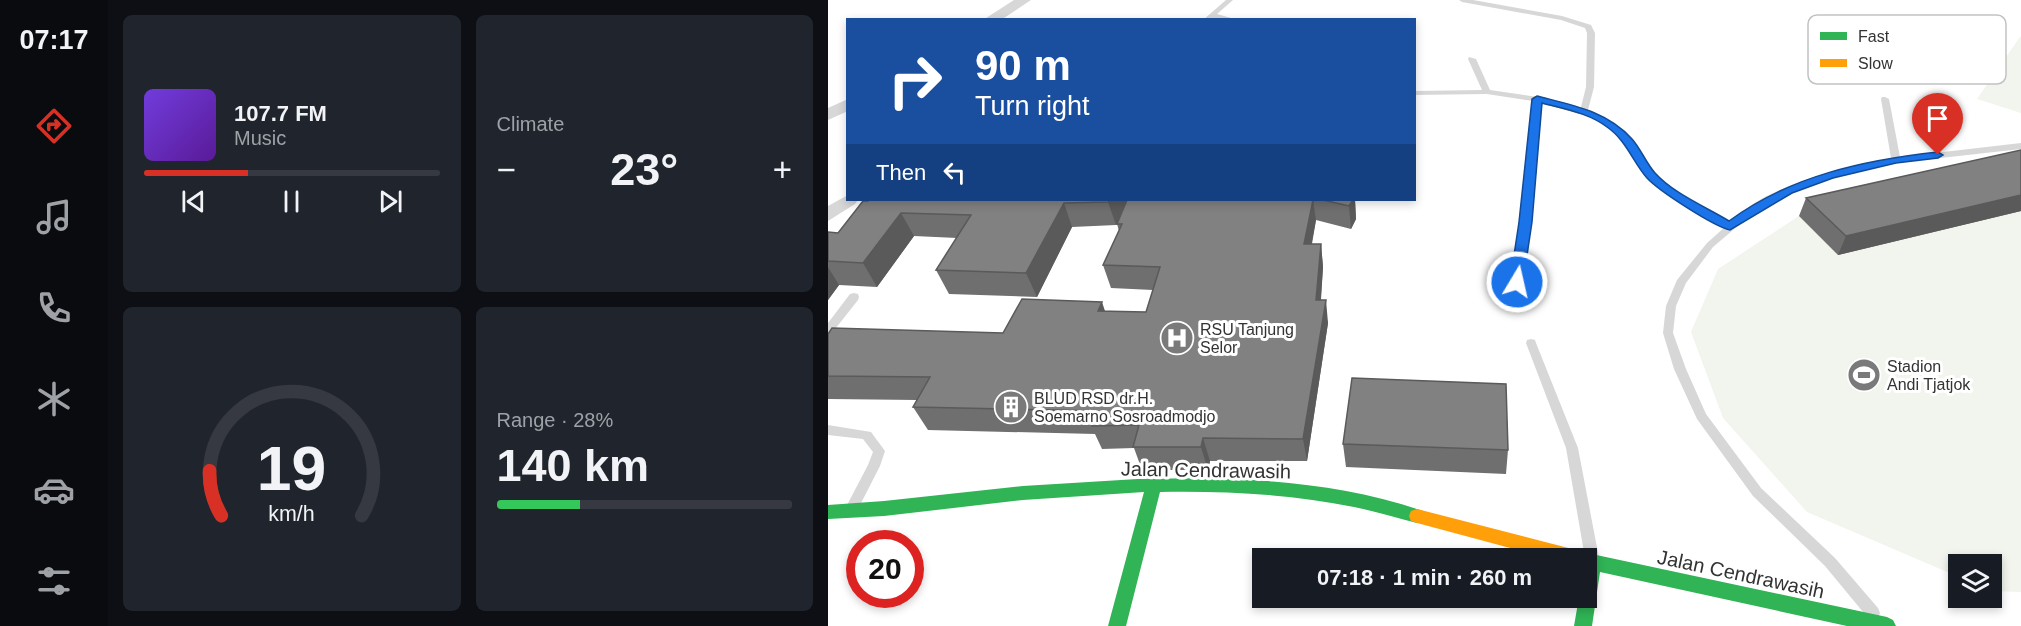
<!DOCTYPE html>
<meta charset="utf-8">
<style>
:root{--surface:#171b24;--page:#20242c;--text:#f1f3f6;--muted:#9ea1a6;--line:#363941;--accent:#d93025}
body{margin:0;font-family:Arial,sans-serif;background:var(--page);color:var(--text);height:100vh;display:flex;flex-direction:column;font-size:22px;white-space:nowrap}
*{box-sizing:border-box;margin:0}
p{font-size:20px;color:var(--muted)}
.icon{flex:none;width:33px;height:33px;fill:none;stroke:currentColor;stroke-width:2;stroke-linecap:round;stroke-linejoin:round}
.map{position:relative;flex:1;overflow:hidden}
.details{display:flex;flex-direction:column;gap:15px;padding:15px;background:#0d0f14;width:720px}
.details>*{flex:none}
.banner{position:absolute;left:18px;top:18px;width:570px;height:183px;border-radius:0px;box-shadow:0 3px 9px #0003;background:#1a4fa0;color:#fff;overflow:hidden}
.tools{position:absolute;left:1120px;top:554px;display:grid;gap:12px}
.tools a{display:grid;place-items:center;width:54px;height:54px;border-radius:0px;background:var(--surface);box-shadow:0 3px 9px #0003;font-size:30px}
.speed{position:absolute;left:18px;top:530px;display:flex;gap:12px;font-size:30px;font-weight:700;text-align:center}
.speed>*{display:grid;place-content:center;width:78px;height:78px;border-radius:50%;background:var(--surface);box-shadow:0 3px 9px #0003;line-height:1}
.speed .limit{border:9px solid #d22;background:#fff;color:#111}
.pin{position:absolute;display:grid;place-items:center;width:51px;height:51px;color:#fff;margin:-62px -26px;border-radius:50% 50% 50% 0;rotate:-45deg;box-shadow:0 0 6px #0007}
.pin .icon{rotate:45deg}
.me{position:absolute;width:66px;margin:-33px;rotate:9deg;stroke-linejoin:round;filter:drop-shadow(0 0 4px #0008)}
.turn{display:flex;align-items:center;gap:21px;height:126px;padding:0 30px;font-size:27px}
.turn .icon{width:78px;height:78px;stroke-width:2.5}
.turn b{display:block;font-size:42px;line-height:51px}
.then{display:flex;align-items:center;height:57px;padding:0 30px;background:#0003;gap:12px;font-size:22px}
.big{font-size:45px;font-weight:700;line-height:1.1}
.details .tile{flex:1;display:flex;flex-direction:column;justify-content:center;gap:9px;min-width:0;padding:0 21px;border-radius:9px;background:var(--page)}
.details .dial{align-items:center;gap:0}
.dial svg{height:156px;overflow:visible;fill:none;stroke:var(--line);stroke-width:7;stroke-linecap:round;text-anchor:middle}
.dial text{fill:var(--text);stroke:none}
.song{display:flex;align-items:center;gap:18px}
.cover{width:72px;height:72px;border-radius:9px;background:linear-gradient(135deg,hsl(260 70% 55%),hsl(270 70% 35%))}
.played{height:6px;border-radius:3px;background:linear-gradient(90deg,var(--accent) 35%,var(--line) 35%)}
.keys{display:flex;justify-content:space-around;direction:ltr}
.heat{display:flex;justify-content:space-between;align-items:center;font-size:33px;direction:ltr}
.charge{height:9px;border-radius:4px;background:linear-gradient(90deg,#34c759 28%,var(--line) 0)}
.details .tiles{flex:1;display:grid;gap:15px;grid-template-columns:repeat(2,1fr)}
.trip{position:absolute;left:424px;top:548px;width:345px;height:60px;border-radius:0px;background:var(--surface);box-shadow:0 3px 9px #0003;font-weight:700;line-height:60px;text-align:center}
main{display:flex;flex:1;min-height:0}
.tab-bar{display:flex;flex-direction:column;width:108px;justify-content:space-around;align-items:center;background:#090b0e;color:var(--muted)}
.tab-bar .icon{width:42px;height:42px}
.tab-bar .on{color:var(--accent)}
.tab-bar b{font-size:27px;color:var(--text)}
.map>svg:first-child{display:block}
.green{fill:#f1f5ed}
.lines{fill:none;stroke-linecap:round;stroke-linejoin:round}
.lane{fill:#d7d7d7;fill-rule:evenodd}
.street{fill:#d7d7d7;fill-rule:evenodd}
.fast{fill:#30b455;fill-rule:evenodd}
.slow{fill:#ff9f0a;fill-rule:evenodd}
.wall{fill:#6f6f6f}
.shaded-wall{fill:#5a5a5a}
.building{fill:#818181;stroke:#5a5a5a;stroke-width:1.5}
.route{fill:#1a73e8;stroke:#114b97;stroke-width:1.5}
.labels{text-anchor:middle;dominant-baseline:central;stroke-width:6;stroke-linejoin:round;paint-order:stroke}
.poi-label{font-size:16px;fill:#333;stroke:#fff;text-anchor:start}
.near-street-label{font-size:20px;fill:#333;stroke:#fff}
.key{fill:#fff;stroke:#c2c2c2;stroke-width:1.5}
.key-label{font-size:16px;fill:#333}
</style>
<main>
<nav class="tab-bar">
<b>07:17</b>
<svg class="icon on" aria-label="directions" viewBox="0 0 24 24"><path d="M12 3l9 9-9 9-9-9zM9 14v-3h6M13 9l2 2-2 2"/></svg>
<svg class="icon" aria-label="music" viewBox="0 0 24 24"><path d="M9 18V5l10-2v13"/><circle cx="6" cy="18" r="3"/><circle cx="16" cy="16" r="3"/></svg>
<svg class="icon" aria-label="phone" viewBox="0 0 24 24"><path d="M5 4h4l2 5-3 2q2 4 5 5l2-3 5 2v4C11 20 4 13 5 4z"/></svg>
<svg class="icon" aria-label="climate" viewBox="0 0 24 24"><path d="M12 3v18M4 7l16 10M4 17L20 7"/></svg>
<svg class="icon" aria-label="car" viewBox="0 0 24 24"><path d="M5 17H2v-5l4-1 3-4h7l3 4 3 1v5h-3M9 17h6M6 11h13"/><circle cx="7" cy="17" r="2"/><circle cx="17" cy="17" r="2"/></svg>
<svg class="icon" aria-label="filters" viewBox="0 0 24 24"><path d="M4 7h16M4 17h16"/><circle cx="9" cy="7" r="2"/><circle cx="15" cy="17" r="2"/></svg>
</nav>
<section class="details">
<div class="tiles">
<div class="tile">
<div class="song"><i class="cover"></i><div><b>107.7 FM</b><p>Music</p></div></div>
<div class="played"></div>
<div class="keys"><svg class="icon" aria-label="previous" viewBox="0 0 24 24"><path d="M18 5L8 12l10 7zM5 5v14"/></svg><svg class="icon" aria-label="pause" viewBox="0 0 24 24"><path d="M8 5v14M16 5v14"/></svg><svg class="icon" aria-label="next" viewBox="0 0 24 24"><path d="M6 5l10 7-10 7zM19 5v14"/></svg></div>
</div>
<div class="tile"><p>Climate</p>
<div class="heat"><a>−</a><b class="big">23°</b><a>+</a></div>
</div>
<div class="tile dial"><svg viewBox="0 0 100 80">
<path d="M14 69A42 42 0 1 1 86 69"/>
<path d="M14 69A42 42 0 0 1 8 46" stroke="#d93025"/>
<text x="50" y="56" font-size="32" font-weight="700">19</text>
<text x="50" y="72" font-size="11">km/h</text>
</svg></div>
<div class="tile"><p>Range · 28%</p><b class="big">140 km</b><div class="charge"></div></div>
</div>
</section>
<div class="map">
<svg width="1193" height="626" viewBox="0 0 1193 626">
<rect width="100%" height="100%" fill="#fff"/>
<path class="green" d="M1192 37H1193V113L1149 99Z
M1193 166V592L1164 591V564H1131V577L979 512 895 418 863 332 890 269 971 216Z"/>
<g class="lines">
<path class="lane" d="M398 0H405L389 14 410 20 385 18 383 20H375Z
M631 0H645L734 16 763 25 767 33 766 87 760 110C773 116 785 122 795 132 811 149 821 170 839 185 858 201 882 209 903 222 910 216 917 209 925 204 967 178 1016 169 1063 158L1053 99 1054 97H1057L1061 99 1072 157 1193 143V149L1068 163 1004 177 963 192 930 209 885 247 858 283 848 306 845 333 858 369 878 414 933 488 1007 558 1050 608 1052 613 1050 618 1045 620 1040 618 997 566 925 496 869 419 846 369 835 333 838 306 849 280 879 243 897 227C877 213 852 205 833 189 812 172 802 146 782 129 773 121 763 117 753 113L752 111 758 87 759 33 757 28 733 20 634 2Z
M641 57 648 59 662 90 709 97 713 99 694 282 689 285 684 282 705 101 659 94 586 95V91L654 90 640 59Z
M26 293 30 294 31 297 30 300 4 333 0 334V323L22 294Z
M703 339 707 340 708 343 750 448 771 558 769 562 764 564 759 562V558H757L738 448 698 343 699 340Z
M0 425 43 432 57 451 52 466 29 511 24 513 19 511 18 507 40 465 45 452 35 439 0 435Z"/>
<path class="street" d="M186 0H203L173 20H155Z
M20 99V111L0 120V108Z
M20 195V200H30L27 204 0 221V206Z"/>
<path class="fast" d="M326 478C344 479 363 478 381 478 453 480 527 487 595 511L597 516 595 521 589 523C568 518 547 511 526 507 463 494 397 491 332 492L298 626H280L316 492 195 500 56 516 0 519V505L56 501 195 486Z
M759 553 1059 617 1065 620 1068 626H1019L772 572 764 626H746L751 597H759V558H752Z"/>
<path class="slow" d="M709 96 764 111 765 113 760 116 705 101V97Z
M589 509 748 550 754 552 757 558H719L589 523 583 521 581 516 583 511Z"/>
</g>
<path class="wall" d="M1193 150V211L1010 255 971 216 978 198Z
M41 200H527L528 219 523 229 488 220 484 244H493L495 267 493 300 500 323 479 461H382L380 470H314L306 448 274 449 267 434 100 430 85 407 89 400 0 399V334L175 333 277 312H318L325 290 283 288 275 265 291 231 289 224 288 225 244 227 209 297 121 294 108 270 129 238 86 236 49 287 11 285 0 300V232L10 233Z
M515 444 680 450 678 474 518 467Z"/>
<path class="shaded-wall" d="M1193 195V211L1010 255 1018 236Z
M283 200H315L288 225 280 202Z
M485 200 488 220 479 267 476 244Z
M525 200H527L528 219 523 229 521 206Z
M236 203 244 227 209 297 198 273Z
M73 213 86 236 49 287 35 263Z
M493 244 495 267 491 323 488 300Z
M0 267 11 285 0 300Z
M498 300 500 323 479 461 475 439Z
M274 302 282 326 270 311Z
M375 438 382 461 380 470 373 447Z"/>
<path class="building" d="M1193 150V195L1018 236 978 198Z
M41 200H283L280 202 236 203 198 273 108 270 143 215 73 213 35 263 0 261V232L10 233 35 201H40Z
M299 200H485L476 244H493L488 300H498L475 439 375 438 373 447H305L311 425 264 426 269 411 85 407 102 377 0 376V334L4 328 175 333 194 299 274 302 270 311 318 312 332 267 275 265 294 224H289Z
M495 200H525L521 206Z
M524 378 678 384 680 450 515 444Z"/>
<path class="route" d="M709 96C744 105 779 111 804 139 813 149 818 163 827 173 846 194 878 207 901 221 962 176 1036 160 1110 152L1115 155 1110 158 1068 163 1005 178 964 193 902 230C885 226 831 191 819 178 805 162 798 140 779 127 761 113 736 109 714 103L704 222 695 282 689 286 682 282 691 222 704 99Z"/>
<defs>
<symbol id="hospital-disc" viewBox="-11 -11 22 22"><circle r="9.5" fill="#7a7a7a" stroke="#fff"/><path d="M-5-5h3v3.5h4V-5h3V5h-3V1.5h-4V5h-3Z" fill="#fff"/></symbol>
<symbol id="stadium-disc" viewBox="-11 -11 22 22"><circle r="9.5" fill="#7a7a7a" stroke="#fff"/><path d="M0-5a6.5 5 0 1 0 0 10a6.5 5 0 1 0 0-10ZM-3.5-1.8h7v3.6h-7Z" fill="#fff"/></symbol>
<symbol id="building-disc" viewBox="-11 -11 22 22"><circle r="9.5" fill="#7a7a7a" stroke="#fff"/><path d="M-4-6H4V6H1V3H-1V6H-4ZM-2.5-4.3h1.7v1.8h-1.7ZM.8-4.3h1.7v1.8H.8ZM-2.5-1h1.7V.8h-1.7ZM.8-1h1.7V.8H.8Z" fill="#fff"/></symbol>
</defs>
<g fill-rule="evenodd">
<use href="#hospital-disc" x="330" y="319" width="38" height="38"/>
<use href="#stadium-disc" x="1017" y="356" width="38" height="38"/>
<use href="#building-disc" x="164" y="388" width="38" height="38"/>
</g>
<g class="labels">
<g class="poi-label">
<text x="372" y="329">RSU Tanjung<tspan x="372" dy="18">Selor</tspan></text>
<text x="1059" y="366">Stadion<tspan x="1059" dy="18">Andi Tjatjok</tspan></text>
<text x="206" y="398">BLUD RSD dr.H.<tspan x="206" dy="18">Soemarno Sosroadmodjo</tspan></text>
</g>
<g class="near-street-label">
<text transform="translate(378 470) rotate(1)">Jalan Cendrawasih</text>
<text transform="translate(913 574) rotate(12)">Jalan Cendrawasih</text>
</g>
</g>
<rect x="980" y="15" width="198" height="69" rx="9" class="key"/>
<rect x="992" y="32" width="27" height="8" fill="#30b455"/>
<rect x="992" y="59" width="27" height="8" fill="#ff9f0a"/>
<g class="key-label">
<text x="1030" y="42">Fast</text>
<text x="1030" y="69">Slow</text>
</g>
</svg>
<div class="tools">
<a><svg class="icon" aria-label="layers" viewBox="0 0 24 24"><path d="M12 4l9 5-9 5-9-5zM3 14l9 5 9-5"/></svg></a>
</div>
<div class="speed"><div class="limit">20</div></div>
<div class="pin" style="left:1110px;top:155px;background:#d93025"><svg class="icon" aria-label="arrive" viewBox="0 0 24 24"><path d="M6 21V4h12l-3 4 3 4H6"/></svg></div>
<svg class="me" style="left:689px;top:282px" viewBox="-20 -20 40 40"><circle r="17" fill="#1a73e8" stroke="#fff" stroke-width="3"/><path d="M0-11L8 9 0 5-8 9z" fill="#fff"/></svg>
<div class="trip">07:18 · 1 min · 260 m</div>
<div class="banner">
<div class="turn"><svg class="icon" aria-label="right" viewBox="0 0 24 24"><path d="M7 20v-9h11M14 6l5 5-5 5"/></svg><div><b>90 m</b>Turn right</div></div>
<div class="then">Then<svg class="icon" aria-label="left" viewBox="0 0 24 24"><path d="M17 20v-9H6M10 6l-5 5 5 5"/></svg></div>
</div>
</div>
</main>
